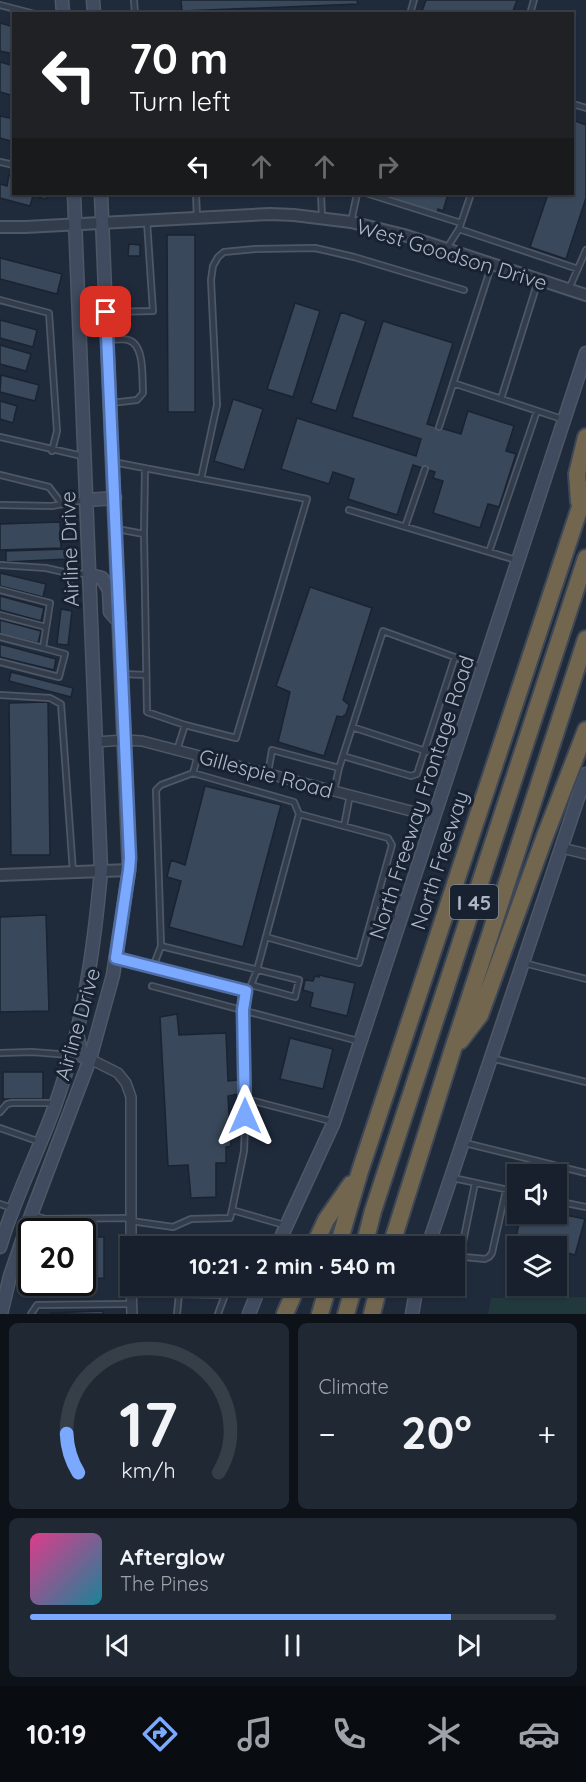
<!DOCTYPE html>
<meta charset="utf-8">
<style>
:root{--surface:#17202c;--page:#202834;--text:#f1f3f6;--muted:#9ea3a9;--line:#363e48;--accent:#7ba9ff}
body{margin:0;font-family:Quicksand,sans-serif;background:var(--page);color:var(--text);height:100vh;display:flex;flex-direction:column;font-size:22px;white-space:nowrap}
*{box-sizing:border-box;margin:0}
p{font-size:20px;color:var(--muted)}
.icon{flex:none;width:33px;height:33px;fill:none;stroke:currentColor;stroke-width:2;stroke-linecap:round;stroke-linejoin:round}
.map{position:relative;height:1314px;overflow:hidden}
.sheet{display:flex;flex-direction:column;gap:9px;padding:9px;background:#0d1218;flex:1}
.sheet>*{flex:none}
.hud{position:absolute;left:12px;top:12px;width:562px;height:183px;border-radius:0px;box-shadow:0 2px 4px #0004,0 0 0 2px var(--line);background:#202124;color:#fff;overflow:hidden}
.buttons{position:absolute;left:507px;top:1164px;display:grid;gap:12px}
.buttons a{display:grid;place-items:center;width:60px;height:60px;border-radius:0px;background:var(--surface);box-shadow:0 2px 4px #0004,0 0 0 2px var(--line);font-size:30px}
.speed{position:absolute;left:18px;top:1218px;display:flex;gap:12px;font-size:30px;font-weight:700;text-align:center}
.speed>*{display:grid;place-content:center;width:78px;height:78px;border-radius:50%;background:var(--surface);box-shadow:0 2px 4px #0004,0 0 0 2px var(--line);line-height:1}
.speed .limit{border:3px solid #111;border-radius:9px;background:#fff;color:#111}
.pin{position:absolute;display:grid;place-items:center;width:51px;height:51px;color:#fff;margin:-26px;border-radius:12px;box-shadow:0 3px 9px #0006}
.me{position:absolute;width:66px;margin:-33px;rotate:0deg;stroke-linejoin:round;filter:drop-shadow(0 0 4px #0008)}
.turn{display:flex;align-items:center;gap:21px;height:126px;padding:0 18px;font-size:27px}
.turn .icon{width:78px;height:78px;stroke-width:2.5}
.turn b{display:block;font-size:42px;line-height:51px}
.lanes{display:flex;align-items:center;height:57px;padding:0 18px;background:#0003;justify-content:center;gap:30px;direction:ltr}
.lanes .off{opacity:.35}
.big{font-size:45px;font-weight:700;line-height:1.1}
.sheet .card{flex:1;display:flex;flex-direction:column;justify-content:center;gap:9px;min-width:0;padding:0 21px;border-radius:9px;background:var(--page)}
.sheet .dial{align-items:center;gap:0}
.dial svg{height:156px;overflow:visible;fill:none;stroke:var(--line);stroke-width:7;stroke-linecap:round;text-anchor:middle}
.dial text{fill:var(--text);stroke:none}
.song{display:flex;align-items:center;gap:18px}
.cover{width:72px;height:72px;border-radius:9px;background:linear-gradient(135deg,hsl(330 70% 55%),hsl(190 70% 35%))}
.played{height:6px;border-radius:3px;background:linear-gradient(90deg,var(--accent) 80%,var(--line) 80%)}
.keys{display:flex;justify-content:space-around;direction:ltr}
.heat{display:flex;justify-content:space-between;align-items:center;font-size:33px;direction:ltr}
.sheet .tiles{flex:1;display:grid;gap:9px;grid-template-columns:1fr 1fr}
.card:last-child{grid-column:span 2}
.trip{position:absolute;left:120px;top:1236px;width:345px;height:60px;border-radius:0px;background:var(--surface);box-shadow:0 2px 4px #0004,0 0 0 2px var(--line);font-weight:700;line-height:60px;text-align:center}
.dock{display:flex;height:96px;justify-content:space-around;align-items:center;background:#090d12;color:var(--muted)}
.dock .icon{width:42px;height:42px}
.dock .on{color:var(--accent)}
.dock b{font-size:27px;color:var(--text)}
.map>svg:first-child{display:block}
.green{fill:#21383c}
.building{fill:#3a485b;stroke:#1a2332;stroke-width:1.5}
.lines{fill:none;stroke-linecap:round;stroke-linejoin:round}
.service-casing{stroke:#4d5766;stroke-width:8}
.minor-casing{stroke:#4d5766;stroke-width:12}
.tertiary-casing{stroke:#4d5766;stroke-width:14}
.secondary-casing{stroke:#4d5766;stroke-width:15}
.motorway-casing{stroke:#3d4756;stroke-width:20}
.service{stroke:#333c4b;stroke-width:4.5}
.minor{stroke:#333c4b;stroke-width:9}
.tertiary{stroke:#333c4b;stroke-width:10}
.secondary{stroke:#404b5f;stroke-width:12}
.motorway{stroke:#72664f;stroke-width:16}
.route-casing{stroke:#506ea6;stroke-width:15}
.route{stroke:#7ba9ff;stroke-width:10}
.labels{text-anchor:middle;dominant-baseline:central;stroke-width:6;stroke-linejoin:round;paint-order:stroke}
.shield{fill:#182130;stroke:#808a9a;stroke-width:1.5}
.shield-label{font-size:20px;font-weight:bold;fill:#adb7c8}
.street-label{font-size:21px;fill:#adb7c8;stroke:#182130}
</style>
<div class="map">
<svg width="586" height="1314" viewBox="0 0 586 1314">
<rect width="100%" height="100%" fill="#1f2a3b"/>
<path class="green" d="M586 1297V1314H488L491 1298Z"/>
<path class="building" d="M181 0H357L358 4 182 11Z
M426 0H517L512 14H421Z
M0 23 14 27V54L0 51Z
M0 62 14 66V96L0 92Z
M0 116 14 119V142L0 138Z
M573 120 586 125V198L566 259 530 247 548 194H573Z
M9 175 14 176V194H48L46 199 33 196 30 206 0 198V184L7 186Z
M377 194H448L443 211 438 209 437 213Z
M167 235H195V412H168Z
M129 244 140 245V256H128Z
M0 258 62 274 57 294 0 279Z
M295 303 320 311 293 397 267 389Z
M341 312 366 321 336 411 311 403Z
M0 320 37 330 33 347 0 338Z
M383 321 453 343 427 424 461 434 468 411 514 426 506 451 516 454 499 507 488 504 480 528 433 513 443 481 433 478 435 472 413 465 397 515 348 499 354 479 333 472 329 484 281 469 297 418 416 456 421 439 352 417Z
M0 345 31 354 26 371 0 364Z
M1 375 39 385 35 401 0 392Z
M233 399 263 409 244 470 214 461Z
M0 401 17 406 13 423 0 419Z
M60 522 61 548 0 550V524Z
M67 549V559L6 562V551Z
M0 573 46 584 43 597 0 586Z
M310 587 372 608 343 700 349 705 346 714 342 717 337 716 324 756 278 742 290 692 276 686Z
M0 596 44 608 41 621 0 610Z
M61 609 72 611 68 645 57 644Z
M0 620 41 631 38 643 0 634Z
M0 644 56 659 54 670 0 657Z
M11 672 73 688 71 697 9 681Z
M48 702 50 855H11L9 703Z
M205 786 281 805 243 947 169 927 181 881 167 877 171 860 185 865Z
M46 915 49 1011 0 1012V917Z
M319 975 355 983 347 1016 310 1007 313 993 303 990 305 980 313 981 315 976 319 977Z
M177 1014 179 1035 226 1033 228 1081 238 1080 239 1094 228 1096 231 1146 226 1147V1163H216V1197L191 1198 188 1165 168 1166 160 1017Z
M290 1038 333 1049 323 1089 280 1079Z
M3 1072H43V1099H3Z
M556 1213 585 1219 575 1255 568 1253 565 1267 556 1265V1246H518V1257L512 1256 521 1214H531L553 1219 554 1214Z
M246 1235V1246H203V1237Z
M82 1237H104V1278L82 1279Z
M103 1311V1314H50V1313Z"/>
<g class="lines">
<defs>
<path id="service" d="M134 0 135 14
M0 5 35 14
M290 14H312
M410 14 414 0
M530 14 534 0
M573 104 586 108
M0 162 14 165
M196 194 197 218
M321 194 322 217
M369 194 461 223
M351 222 357 194
M459 229 578 269
M447 248 459 229 471 194
M569 289 586 250
M0 300 49 313 57 431 52 451
M106 312 153 311 147 222
M109 340C115 340 123 338 128 340 145 344 142 378 143 393L137 400 111 403
M453 383 562 419
M501 399 538 281
M439 427 492 264
M0 437 82 456
M113 462 307 499 236 738 185 725 177 750
M0 475 49 487 62 504
M201 479 217 405 211 280 213 266 218 257 224 252 255 249 315 248 354 257 464 290
M0 505 52 506 84 500
M349 510 516 560
M405 527 425 469
M117 529 144 534 147 712 185 725
M144 534 145 468
M489 552 537 411
M0 565 46 568 68 573
M0 590 50 603 43 648 65 654 59 677 0 662
M71 602 68 573 87 574
M0 615 46 627
M0 637 43 648
M122 674 146 675
M0 695 50 698 61 704 73 872
M352 727 450 759
M343 756 411 776 417 774 455 657
M339 768 383 631 482 667
M193 773 198 755
M268 773 272 750 339 768 334 791
M344 826 350 795
M376 902 405 898
M376 902 399 921
M161 946 299 980 295 997 251 985
M116 958 246 991
M524 963 586 979
M153 967 161 946 156 790 161 785 193 773 294 802 299 814 388 838 392 845 359 963 266 937
M152 986 358 1041
M0 1053 32 1052 70 1055
M491 1058 586 1082
M246 1099 334 1122
M0 1112 7 1104 12 1103H53
M0 1128 40 1142
M465 1143 586 1173
M453 1178 518 1192
M556 1201 586 1207
M0 1204 12 1208
M31 1215 46 1219 130 1218
M131 1221 173 1227 191 1219 230 1218 232 1210
M284 1225 232 1210 244 1151 246 1099 243 1010 246 991 251 985 257 970 299 814
M454 1256 485 1259 489 1257 492 1253 506 1190
M460 1257 475 1183
M31 1314 37 1305 131 1304
M177 1314 179 1294 225 1295 218 1314"/>
<path id="minor" d="M96 742 124 740 142 741 434 817
M562 848 586 854
M90 1059 118 1073 126 1083 131 1097V1246
M131 1286 132 1314"/>
<path id="tertiary" d="M0 227H25L270 214 294 215 351 222 404 235 586 295
M0 875 129 870"/>
<path id="secondary" d="M62 0 63 14
M93 0 94 14
M87 500 115 498
M90 575 102 578 109 590 110 612 120 623
M77 1034 82 1056 90 1059
M277 1246 334 1122 586 353
M428 1246 586 774
M0 1247C15 1195 42 1146 59 1094 84 1021 94 948 101 871L74 194
M1 1314 10 1276 31 1215 90 1059 113 975 129 870 101 194
M249 1314 260 1286
M412 1314 417 1286"/>
<path id="motorway" d="M579 502 577 474 586 437
M460 1041 480 1015 545 836 586 730
M314 1246 326 1220 351 1184
M338 1246 360 1171 586 489
M364 1246 373 1211 586 558
M391 1246 452 1052 586 639
M285 1314 297 1286
M320 1314 328 1286
M346 1314 354 1286
M372 1314 379 1286"/>
</defs>
<use href="#service" class="service-casing"/>
<use href="#minor" class="minor-casing"/>
<use href="#tertiary" class="tertiary-casing"/>
<use href="#secondary" class="secondary-casing"/>
<use href="#motorway" class="motorway-casing"/>
<use href="#service" class="service"/>
<use href="#minor" class="minor"/>
<use href="#tertiary" class="tertiary"/>
<use href="#secondary" class="secondary"/>
<use href="#motorway" class="motorway"/>
</g>
<g class="lines">
<defs>
<path id="route" d="M106 312 130 858 129 870 116 958 246 991 243 1010 245 1116"/>
</defs>
<use href="#route" class="route-casing"/>
<use href="#route" class="route"/>
</g>
<g class="labels">
<rect class="shield" x="450" y="885" width="48" height="34" rx="4.5"/>
<g class="shield-label">
<text x="474" y="902">I 45</text>
</g>
<g class="street-label">
<text transform="translate(452 254) rotate(17)">West Goodson Drive</text>
<text transform="translate(69 549) rotate(-92)">Airline Drive</text>
<text transform="translate(266 773) rotate(15)">Gillespie Road</text>
<text transform="translate(421 797) rotate(-72)">North Freeway Frontage Road</text>
<text transform="translate(439 860) rotate(-72)">North Freeway</text>
<text transform="translate(77 1024) rotate(-74)">Airline Drive</text>
</g>
</g>
</svg>
<div class="buttons">
<a><svg class="icon" aria-label="sound" viewBox="0 0 24 24"><path d="M4 9h4l5-4v14l-5-4H4zM17 9q2 3 0 6"/></svg></a>
<a><svg class="icon" aria-label="layers" viewBox="0 0 24 24"><path d="M12 4l9 5-9 5-9-5zM3 14l9 5 9-5"/></svg></a>
</div>
<div class="speed"><div class="limit">20</div></div>
<div class="pin" style="left:106px;top:312px;background:#d93025"><svg class="icon" aria-label="arrive" viewBox="0 0 24 24"><path d="M6 21V4h12l-3 4 3 4H6"/></svg></div>
<svg class="me" style="left:245px;top:1116px" viewBox="-20 -20 40 40"><path d="M0-17L14 15 0 8-14 15z" fill="#7ba9ff" stroke="#fff" stroke-width="4"/></svg>
<div class="trip">10:21 · 2 min · 540 m</div>
<div class="hud">
<div class="turn"><svg class="icon" aria-label="left" viewBox="0 0 24 24"><path d="M17 20v-9H6M10 6l-5 5 5 5"/></svg><div><b>70 m</b>Turn left</div></div>
<div class="lanes"><svg class="icon" aria-label="left" viewBox="0 0 24 24"><path d="M17 20v-9H6M10 6l-5 5 5 5"/></svg><svg class="icon off" aria-label="ahead" viewBox="0 0 24 24"><path d="M12 20V5M6 11l6-6 6 6"/></svg><svg class="icon off" aria-label="ahead" viewBox="0 0 24 24"><path d="M12 20V5M6 11l6-6 6 6"/></svg><svg class="icon off" aria-label="right" viewBox="0 0 24 24"><path d="M7 20v-9h11M14 6l5 5-5 5"/></svg></div>
</div>
</div>
<section class="sheet">
<div class="tiles">
<div class="card dial"><svg viewBox="0 0 100 80">
<path d="M14 69A42 42 0 1 1 86 69"/>
<path d="M14 69A42 42 0 0 1 8 49" stroke="#7ba9ff"/>
<text x="50" y="56" font-size="32" font-weight="700">17</text>
<text x="50" y="72" font-size="11">km/h</text>
</svg></div>
<div class="card"><p>Climate</p>
<div class="heat"><a>−</a><b class="big">20°</b><a>+</a></div>
</div>
<div class="card">
<div class="song"><i class="cover"></i><div><b>Afterglow</b><p>The Pines</p></div></div>
<div class="played"></div>
<div class="keys"><svg class="icon" aria-label="previous" viewBox="0 0 24 24"><path d="M18 5L8 12l10 7zM5 5v14"/></svg><svg class="icon" aria-label="pause" viewBox="0 0 24 24"><path d="M8 5v14M16 5v14"/></svg><svg class="icon" aria-label="next" viewBox="0 0 24 24"><path d="M6 5l10 7-10 7zM19 5v14"/></svg></div>
</div>
</div>
</section>
<nav class="dock">
<b>10:19</b>
<svg class="icon on" aria-label="directions" viewBox="0 0 24 24"><path d="M12 3l9 9-9 9-9-9zM9 14v-3h6M13 9l2 2-2 2"/></svg>
<svg class="icon" aria-label="music" viewBox="0 0 24 24"><path d="M9 18V5l10-2v13"/><circle cx="6" cy="18" r="3"/><circle cx="16" cy="16" r="3"/></svg>
<svg class="icon" aria-label="phone" viewBox="0 0 24 24"><path d="M5 4h4l2 5-3 2q2 4 5 5l2-3 5 2v4C11 20 4 13 5 4z"/></svg>
<svg class="icon" aria-label="climate" viewBox="0 0 24 24"><path d="M12 3v18M4 7l16 10M4 17L20 7"/></svg>
<svg class="icon" aria-label="car" viewBox="0 0 24 24"><path d="M5 17H2v-5l4-1 3-4h7l3 4 3 1v5h-3M9 17h6M6 11h13"/><circle cx="7" cy="17" r="2"/><circle cx="17" cy="17" r="2"/></svg>
</nav>
